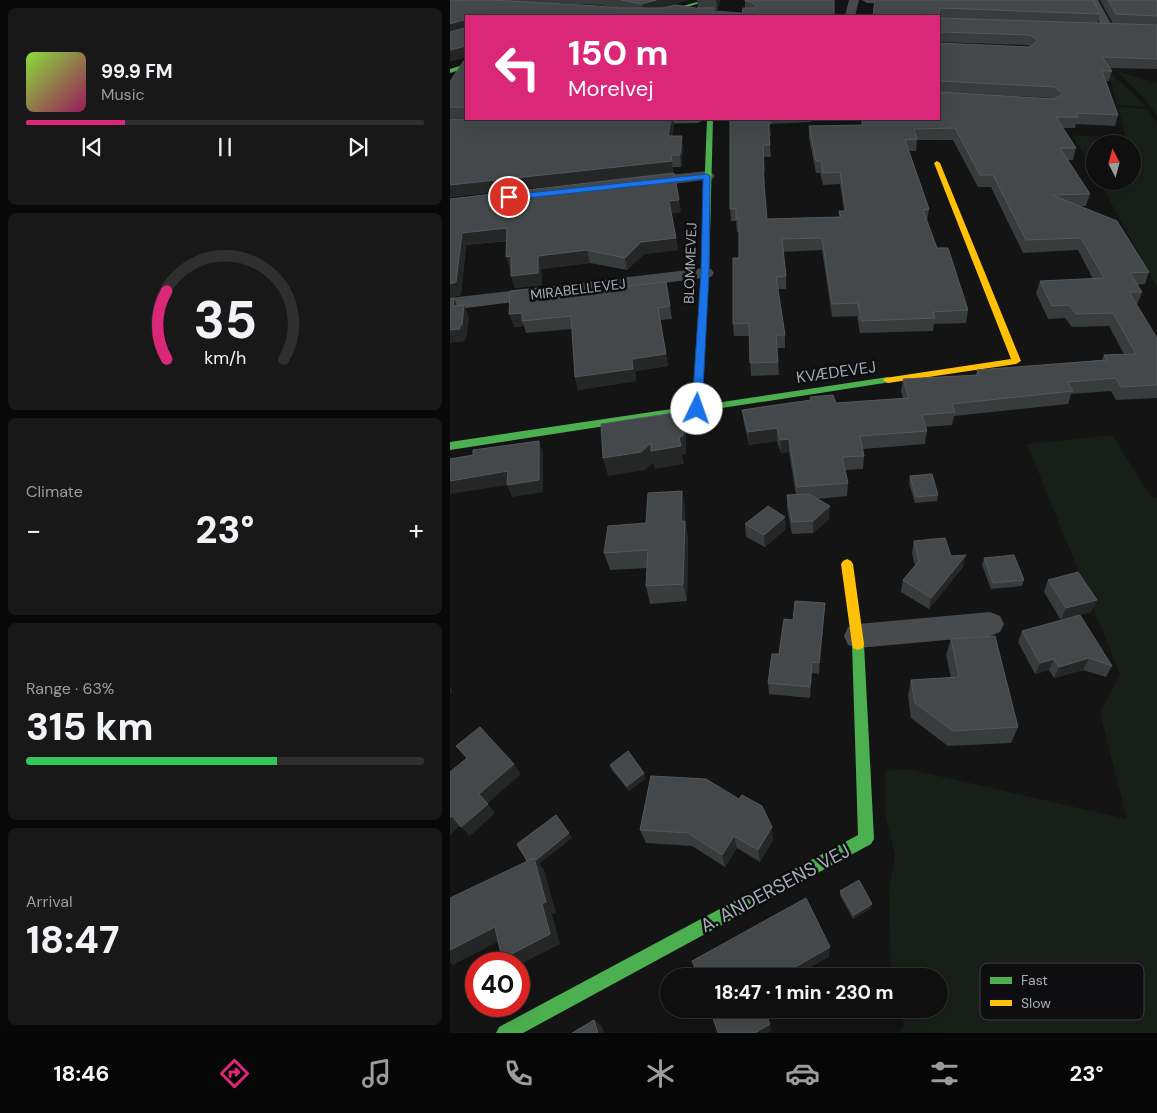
<!DOCTYPE html>
<meta charset="utf-8">
<style>
:root{--surface:#0f0f0f;--page:#181818;--text:#f1f3f6;--muted:#9b9c9e;--line:#2f2f2f;--accent:#db2777}
body{margin:0;font-family:"DM Sans",sans-serif;background:var(--page);color:var(--text);height:100vh;display:flex;flex-direction:column;font-size:19px;white-space:nowrap}
*{box-sizing:border-box;margin:0}
p{font-size:16px;color:var(--muted)}
.icon{flex:none;width:28px;height:28px;fill:none;stroke:currentColor;stroke-width:2;stroke-linecap:round;stroke-linejoin:round}
.map{position:relative;flex:1;overflow:hidden}
.drawer{display:flex;flex-direction:column;gap:8px;padding:8px;background:#080808;width:450px}
.drawer>*{flex:none}
.banner{position:absolute;left:15px;top:15px;width:475px;height:105px;border-radius:0px;box-shadow:0 5px 20px #0002,0 0 0 1px var(--line);background:#db2777;color:#fff;overflow:hidden}
.needle{width:32px;rotate:354deg}
.fabs{position:absolute;left:636px;top:135px;display:grid;gap:10px}
.fabs a{display:grid;place-items:center;width:55px;height:55px;border-radius:50%;background:var(--surface);box-shadow:0 5px 20px #0002,0 0 0 1px var(--line);font-size:25px}
.speed{position:absolute;left:15px;top:952px;display:flex;gap:10px;font-size:25px;font-weight:700;text-align:center}
.speed>*{display:grid;place-content:center;width:65px;height:65px;border-radius:50%;background:var(--surface);box-shadow:0 5px 20px #0002,0 0 0 1px var(--line);line-height:1}
.speed .limit{border:8px solid #d22;background:#fff;color:#111}
.pin{position:absolute;display:grid;place-items:center;width:42px;height:42px;color:#fff;margin:-21px;border:2px solid #fff;border-radius:50%;box-shadow:0 1px 5px #0007}
.me{position:absolute;width:55px;margin:-28px;rotate:3deg;stroke-linejoin:round;filter:drop-shadow(0 0 4px #0008)}
.turn{display:flex;align-items:center;gap:18px;height:105px;padding:0 20px;font-size:22px}
.turn .icon{width:65px;height:65px;stroke-width:2.5}
.turn b{display:block;font-size:35px;line-height:42px}
.big{font-size:38px;font-weight:800;line-height:1.1}
.drawer .tile{flex:1;display:flex;flex-direction:column;justify-content:center;gap:8px;min-width:0;padding:0 18px;border-radius:8px;background:var(--page)}
.drawer .dial{align-items:center;gap:0}
.dial svg{height:130px;overflow:visible;fill:none;stroke:var(--line);stroke-width:7;stroke-linecap:round;text-anchor:middle}
.dial text{fill:var(--text);stroke:none}
.song{display:flex;align-items:center;gap:15px}
.cover{width:60px;height:60px;border-radius:8px;background:linear-gradient(135deg,hsl(90 70% 55%),hsl(330 70% 35%))}
.played{height:5px;border-radius:2px;background:linear-gradient(90deg,var(--accent) 25%,var(--line) 25%)}
.keys{display:flex;justify-content:space-around;direction:ltr}
.heat{display:flex;justify-content:space-between;align-items:center;font-size:28px;direction:ltr}
.charge{height:8px;border-radius:4px;background:linear-gradient(90deg,#34c759 63%,var(--line) 0)}
.trip{position:absolute;left:210px;top:968px;width:288px;height:50px;border-radius:25px;background:var(--surface);box-shadow:0 5px 20px #0002,0 0 0 1px var(--line);font-weight:800;line-height:50px;text-align:center}
.tab-bar{display:flex;height:80px;justify-content:space-around;align-items:center;background:#060606;color:var(--muted)}
.tab-bar .icon{width:35px;height:35px}
.tab-bar .selected{color:var(--accent)}
.tab-bar b{font-size:22px;color:var(--text)}
main{display:flex;flex:1;min-height:0}
.map>svg:first-child{display:block}
.green{fill:#181e18}
.lines{fill:none;stroke-linecap:round;stroke-linejoin:round}
.street{fill:#484b4d;fill-rule:evenodd}
.fast{fill:#4caf50;fill-rule:evenodd}
.slow{fill:#ffc107;fill-rule:evenodd}
.wall{fill:#393c3d;fill-rule:evenodd}
.shaded-wall{fill:#252727}
.building{fill:#45484a;stroke:#54585b}
.route{fill:#1a73e8;stroke:#114b97}
.labels{text-anchor:middle;dominant-baseline:central;stroke-width:5;stroke-linejoin:round;paint-order:stroke}
.far-street-label{font-size:14px;fill:#a4adb6;stroke:#0e0e10}
.street-label{font-size:16px;fill:#a4adb6;stroke:#0e0e10}
.near-street-label{font-size:19px;fill:#a4adb6;stroke:#0e0e10}
.key{fill:#0e0e10;stroke:#3b3e42;stroke-width:1}
.key-label{font-size:14px;fill:#a4adb6}
</style>
<main>
<section class="drawer">
<div class="tile">
<div class="song"><i class="cover"></i><div><b>99.9 FM</b><p>Music</p></div></div>
<div class="played"></div>
<div class="keys"><svg class="icon" aria-label="previous" viewBox="0 0 24 24"><path d="M18 5L8 12l10 7zM5 5v14"/></svg><svg class="icon" aria-label="pause" viewBox="0 0 24 24"><path d="M8 5v14M16 5v14"/></svg><svg class="icon" aria-label="next" viewBox="0 0 24 24"><path d="M6 5l10 7-10 7zM19 5v14"/></svg></div>
</div>
<div class="tile dial"><svg viewBox="0 0 100 80">
<path d="M14 69A42 42 0 1 1 86 69"/>
<path d="M14 69A42 42 0 0 1 14 27" stroke="#db2777"/>
<text x="50" y="56" font-size="32" font-weight="700">35</text>
<text x="50" y="72" font-size="11">km/h</text>
</svg></div>
<div class="tile"><p>Climate</p>
<div class="heat"><a>−</a><b class="big">23°</b><a>+</a></div>
</div>
<div class="tile"><p>Range · 63%</p><b class="big">315 km</b><div class="charge"></div></div>
<div class="tile"><p>Arrival</p><b class="big">18:47</b></div>
</section>
<div class="map">
<svg width="707" height="1033" viewBox="0 0 707 1033">
<rect width="100%" height="100%" fill="#141414"/>
<path class="green" d="M667 71 707 83V116C697 99 681 86 667 71Z
M659 75H663L696 107 667 105Z
M668 107 697 109 707 124V287L649 181H682V144H645V174L623 135 676 138Z
M662 435 702 498H707V1033H448L454 1026 451 1009H489V976H443L441 966 439 890 445 855 435 813V771L458 769 677 819 650 713 670 674 577 444Z"/>
<g class="lines">
<path class="street" d="M399 0H409L405 16H395Z
M412 0H465V1L460 4 417 3Z
M638 0H648L664 29 662 31H654Z
M231 8 300 13 305 16H245L227 13 226 11Z
M184 119H255L248 123 190 124 185 123Z
M257 171 262 173 265 176 262 179 191 188 186 186 183 183 186 180 191 178Z
M255 268 261 269 264 273 261 277 0 310V298Z
M540 612 550 616 554 624 550 632 540 636 408 648 398 645 394 636 398 627 408 624Z"/>
<path class="fast" d="M254 0H261L205 16H198Z
M16 64V68L0 73V69Z
M257 119H263L259 273 252 405 438 377 443 380 441 382 0 450V442L242 406 251 273Z
M408 638 413 640 414 644 424 839 421 844 73 1033H46L49 1027 408 835 402 644 403 640Z"/>
<path class="slow" d="M487 161 490 163 571 361 566 364 438 383 433 380 435 378 561 359 484 163Z
M397 559 401 561 403 564 414 644 413 648 408 650 403 648 402 644 391 564 393 561Z"/>
</g>
<path class="wall" d="M0 0H239L210 8H248L247 0H270L267 10 16 16V57L0 61ZM93 3 149 5 167 8Z
M295 0 384 16 295 8Z
M425 0 650 14 648 23 663 24 650 0H707V69L660 68 662 71 659 81H656L668 115 665 126 626 124 625 128H613L626 148 623 160H618L640 194 636 206H629L699 272 695 284 687 285 692 292 687 305 707 338V398L666 400 661 391 621 394 618 404 504 416 502 425 476 427 477 431 475 444 413 449 414 456 413 469 395 470 398 483 397 496 367 499 379 519 363 533 342 534 337 508V495H346L339 452 331 453 327 441 299 445 294 423 292 410 360 401V397L386 403 453 398 451 392 453 379 526 375 527 370 652 360 654 355 674 354 659 326 622 327 615 318 598 319 586 293 590 281 643 279 628 250 573 253 541 187H528L503 140H467L466 151H459L479 209 477 221 487 248 518 310 516 323 484 324 483 331 410 333 407 316 382 317 372 250 333 252 336 276V289H328L335 335V348H327L329 375 301 376 299 336H284L283 324 289 258V232H287L286 221H281L280 209V119H362L361 122 320 124 321 136H319L321 157H313L315 184H314L317 219 389 217V211H394L390 184 373 185 370 173H366L359 138V126L411 125V119H489ZM489 42 578 45 580 47 489 43ZM489 92 602 98 603 99Z
M16 58V118H0V82Z
M224 125 222 136 233 147 231 167H222L223 173 0 197Z
M0 199 231 212 221 213 228 250 194 254 177 270 140 263 91 269 92 285 65 288 61 276V269H60L57 241 16 245 11 295 0 298Z
M216 282 222 319 210 320 218 366 185 371 186 381 128 390 125 377 122 329 76 333 74 326 64 327 91 296Z
M460 476 488 495 487 501 465 503 459 483Z
M232 491 235 509V521L238 539 237 601 200 604 196 586 197 568 160 570 154 553 196 523Z
M295 524 336 529 315 547 296 537Z
M464 541 513 567 479 609 451 592 453 580 465 566 462 553Z
M534 558 574 580 572 586 541 589 532 565Z
M598 580 641 612 611 620 594 592Z
M375 603 369 674 362 673 360 698 319 694 318 683 343 620Z
M572 631 662 666 656 677 633 670 604 678 599 670 585 674 568 642Z
M501 639 568 727 561 743 498 746 461 718 458 696 461 680 501 678 496 655Z
M160 765 196 778 179 791 162 770Z
M201 776 323 840 310 862 287 848 275 867 242 846 196 843 190 830Z
M390 891 421 908 403 919 390 895Z"/>
<path class="shaded-wall" d="M206 0H239L194 13 192 4Z
M266 0H270L267 10Z
M13 20 16 29 0 34V24Z
M16 46V57L0 61V50Z
M221 119H223L224 125 220 148 218 136Z
M232 136 233 147 231 167 230 155Z
M222 161 223 173 0 197V185Z
M229 200 231 212 221 213 219 201Z
M57 228 61 240 16 245 11 295 0 298V284L12 233Z
M226 238 228 250 194 254 177 270 175 258 191 242Z
M137 250 140 263 91 269 92 285 65 288 61 276 88 256Z
M61 256 65 268 60 269 56 257Z
M4 298 9 311 3 306Z
M14 305 19 317 17 337H15V341L0 343V330Z
M72 313V321L74 326 64 327 59 314Z
M216 354 218 366 185 371 186 381 128 390 125 377 182 359Z
M237 411 240 429 236 432V454L232 455 234 464 205 469 203 463 195 470 158 476 153 458 201 443 229 437 232 415Z
M327 428V441L299 445 298 432Z
M339 439V452L331 453 330 440Z
M89 441 93 453V492L62 497 57 485Z
M58 471 63 484 0 494V481Z
M232 491 235 509 234 539 231 521Z
M380 506 379 519 363 533V521Z
M335 517 336 529 315 547 314 535Z
M235 521 238 539 237 601 233 584Z
M516 555 513 567 479 609 481 598Z
M647 600 641 612 611 620 616 608Z
M375 603 374 615 369 674V663Z
M639 658 633 670 604 678 609 667Z
M604 659 599 670 585 674 590 663Z
M362 662V673L360 698V687Z
M0 687 3 692 0 694Z
M64 764 71 774 37 804 29 794Z
M194 773 196 778 179 791 177 786Z
M38 804 45 813 20 836 11 827Z
M2 816 11 825 0 835V818Z
M322 827 323 840 310 862 308 850Z
M119 833 122 838 89 864 94 870 106 913 102 914 110 944 69 965V964H59L52 959 92 904 84 858Z
M284 836 287 848 275 867 272 855Z
M422 904 421 908 403 919 404 915Z
M45 927 57 937 3 965 0 963V950Z
M380 947 379 957 345 976H330Z
M144 1020 152 1026 154 1033H148Z
M320 1024 321 1031 317 1033H305Z"/>
<path class="building" d="M0 0H41L147 6 169 8H212L226 5 246 8H264L262 16H16V46L0 50V32L15 28V21L13 20 0 24Z
M171 0H206L192 4Z
M295 0H384V16H292L293 8H305L306 6 301 2 295 1Z
M425 0H643L650 14 490 8 488 16H423Z
M658 0H707V16L666 14Z
M489 17 490 18 707 25V59L652 57 662 71H652L668 115 626 113 628 117H606L626 148H610L640 194 602 195 667 221 699 272 680 273 692 292H679L707 338V385L671 387 666 378 618 382 623 391 502 404 505 412 472 415 477 431 410 436 414 456 392 457 398 483 347 487 339 439 330 440 327 428 298 432 292 410 361 400 360 397 383 395 386 403 459 398 453 379 528 375 527 370 657 360 654 355 686 354 663 313 626 314 619 305 602 306 590 281 654 278 631 238 576 240 543 175H530L505 128 464 129 467 139 455 140 479 209 473 210 487 248H498L518 310 483 312 485 318 411 321 408 303 382 304 372 238 332 239 336 276 326 277 335 335H326L328 362 300 363 299 323 283 324V258H289V219H286V209H280V119H320V124L318 125 320 145H313L314 172H313L317 219 391 217 389 211H396L390 172 373 173 371 161H366L359 126 413 125 412 119H489V88V92L604 99 613 94 605 87 490 81 489 83V41V43L580 47 588 40 580 35 490 32 489 34Z
M16 58V107H0V82L11 65Z
M0 119H221L218 136H232L230 155H221L222 161 0 185Z
M224 173 229 200 219 201 226 238 191 242 175 258 137 250 88 256V273L61 276V256L56 257 57 228 12 233 6 282 0 284V199Z
M216 282 220 306 208 308 216 354 182 359 183 369 125 377 121 316 72 321V313L59 314 60 291 88 288V296Z
M4 298 3 306 14 305 12 325H10V329L0 330V299Z
M237 411 232 415H234L233 436 229 437 231 446 201 451V443L191 452 153 458 151 424Z
M89 441V480L57 485 58 471 0 481V459L23 455V450Z
M482 474 488 495 466 497 460 476Z
M232 491 231 521H235L233 584 196 586 198 550 154 553 158 526 196 523 198 493Z
M359 494 380 506 363 521 342 522 337 495Z
M318 506 335 517 314 535 295 524Z
M495 538 501 556 516 555 481 598 453 580 469 561 464 541Z
M564 555 574 580 543 583 534 558Z
M628 572 647 600 616 608 598 580Z
M345 601 375 603 369 663 362 662 360 687 318 683 322 654H329L334 619 343 620Z
M630 615 662 666 639 658 609 667 604 659 590 663 572 631Z
M545 636 568 727 503 731 465 703 461 680 509 677 501 639Z
M30 727 64 764 29 794 38 804 11 827 2 816 0 818V772L17 758 6 746Z
M178 751 194 773 177 786 160 765Z
M201 776 256 779 289 799 292 795 312 806 322 827 308 850 284 836 272 855 238 833 190 830Z
M106 815 119 833 86 860 84 858 77 861 67 844Z
M84 858 96 902 92 904 100 934 52 959 45 927 0 950V898Z
M409 880 422 904 404 915 390 891Z
M356 898 380 947 330 976H248L242 961Z
M260 1009H314L320 1024 305 1033H268Z
M144 1020 148 1033H122Z"/>
<path class="route" d="M257 174 260 176 259 273 252 409 247 412 242 409 251 273 253 179 59 200 56 197 59 195Z"/>
<g class="labels">
<g class="far-street-label">
<text transform="translate(240 263) rotate(-88)">BLOMMEVEJ</text>
<text transform="translate(128 289) rotate(-7)">MIRABELLEVEJ</text>
</g>
<g class="street-label">
<text transform="translate(386 372) rotate(-8)">KVÆDEVEJ</text>
</g>
<g class="near-street-label">
<text transform="translate(325 888) rotate(-28)">A. ANDERSENS VEJ</text>
</g>
</g>
<rect x="530" y="963" width="164" height="57" rx="8" class="key"/>
<rect x="540" y="977" width="22" height="7" fill="#4caf50"/>
<rect x="540" y="1000" width="22" height="6" fill="#ffc107"/>
<g class="key-label">
<text x="571" y="985">Fast</text>
<text x="571" y="1008">Slow</text>
</g>
</svg>
<div class="fabs">
<a><svg class="needle" viewBox="-14 -14 28 28"><path d="M0-13l5 13h-10z" fill="#e53935"/><path d="M0 13l5-13h-10z" fill="#9b9c9e"/></svg></a>
</div>
<div class="speed"><div class="limit">40</div></div>
<div class="pin" style="left:59px;top:197px;background:#d93025"><svg class="icon" aria-label="arrive" viewBox="0 0 24 24"><path d="M6 21V4h12l-3 4 3 4H6"/></svg></div>
<svg class="me" style="left:247px;top:409px" viewBox="-20 -20 40 40"><circle r="19" fill="#fff"/><path d="M0-13L10 11 0 6-10 11z" fill="#1a73e8"/></svg>
<div class="trip">18:47 · 1 min · 230 m</div>
<div class="banner">
<div class="turn"><svg class="icon" aria-label="left" viewBox="0 0 24 24"><path d="M17 20v-9H6M10 6l-5 5 5 5"/></svg><div><b>150 m</b>Morelvej</div></div>
</div>
</div>
</main>
<nav class="tab-bar">
<b>18:46</b>
<svg class="icon selected" aria-label="directions" viewBox="0 0 24 24"><path d="M12 3l9 9-9 9-9-9zM9 14v-3h6M13 9l2 2-2 2"/></svg>
<svg class="icon" aria-label="music" viewBox="0 0 24 24"><path d="M9 18V5l10-2v13"/><circle cx="6" cy="18" r="3"/><circle cx="16" cy="16" r="3"/></svg>
<svg class="icon" aria-label="phone" viewBox="0 0 24 24"><path d="M5 4h4l2 5-3 2q2 4 5 5l2-3 5 2v4C11 20 4 13 5 4z"/></svg>
<svg class="icon" aria-label="climate" viewBox="0 0 24 24"><path d="M12 3v18M4 7l16 10M4 17L20 7"/></svg>
<svg class="icon" aria-label="car" viewBox="0 0 24 24"><path d="M5 17H2v-5l4-1 3-4h7l3 4 3 1v5h-3M9 17h6M6 11h13"/><circle cx="7" cy="17" r="2"/><circle cx="17" cy="17" r="2"/></svg>
<svg class="icon" aria-label="filters" viewBox="0 0 24 24"><path d="M4 7h16M4 17h16"/><circle cx="9" cy="7" r="2"/><circle cx="15" cy="17" r="2"/></svg>
<b>23°</b>
</nav>
